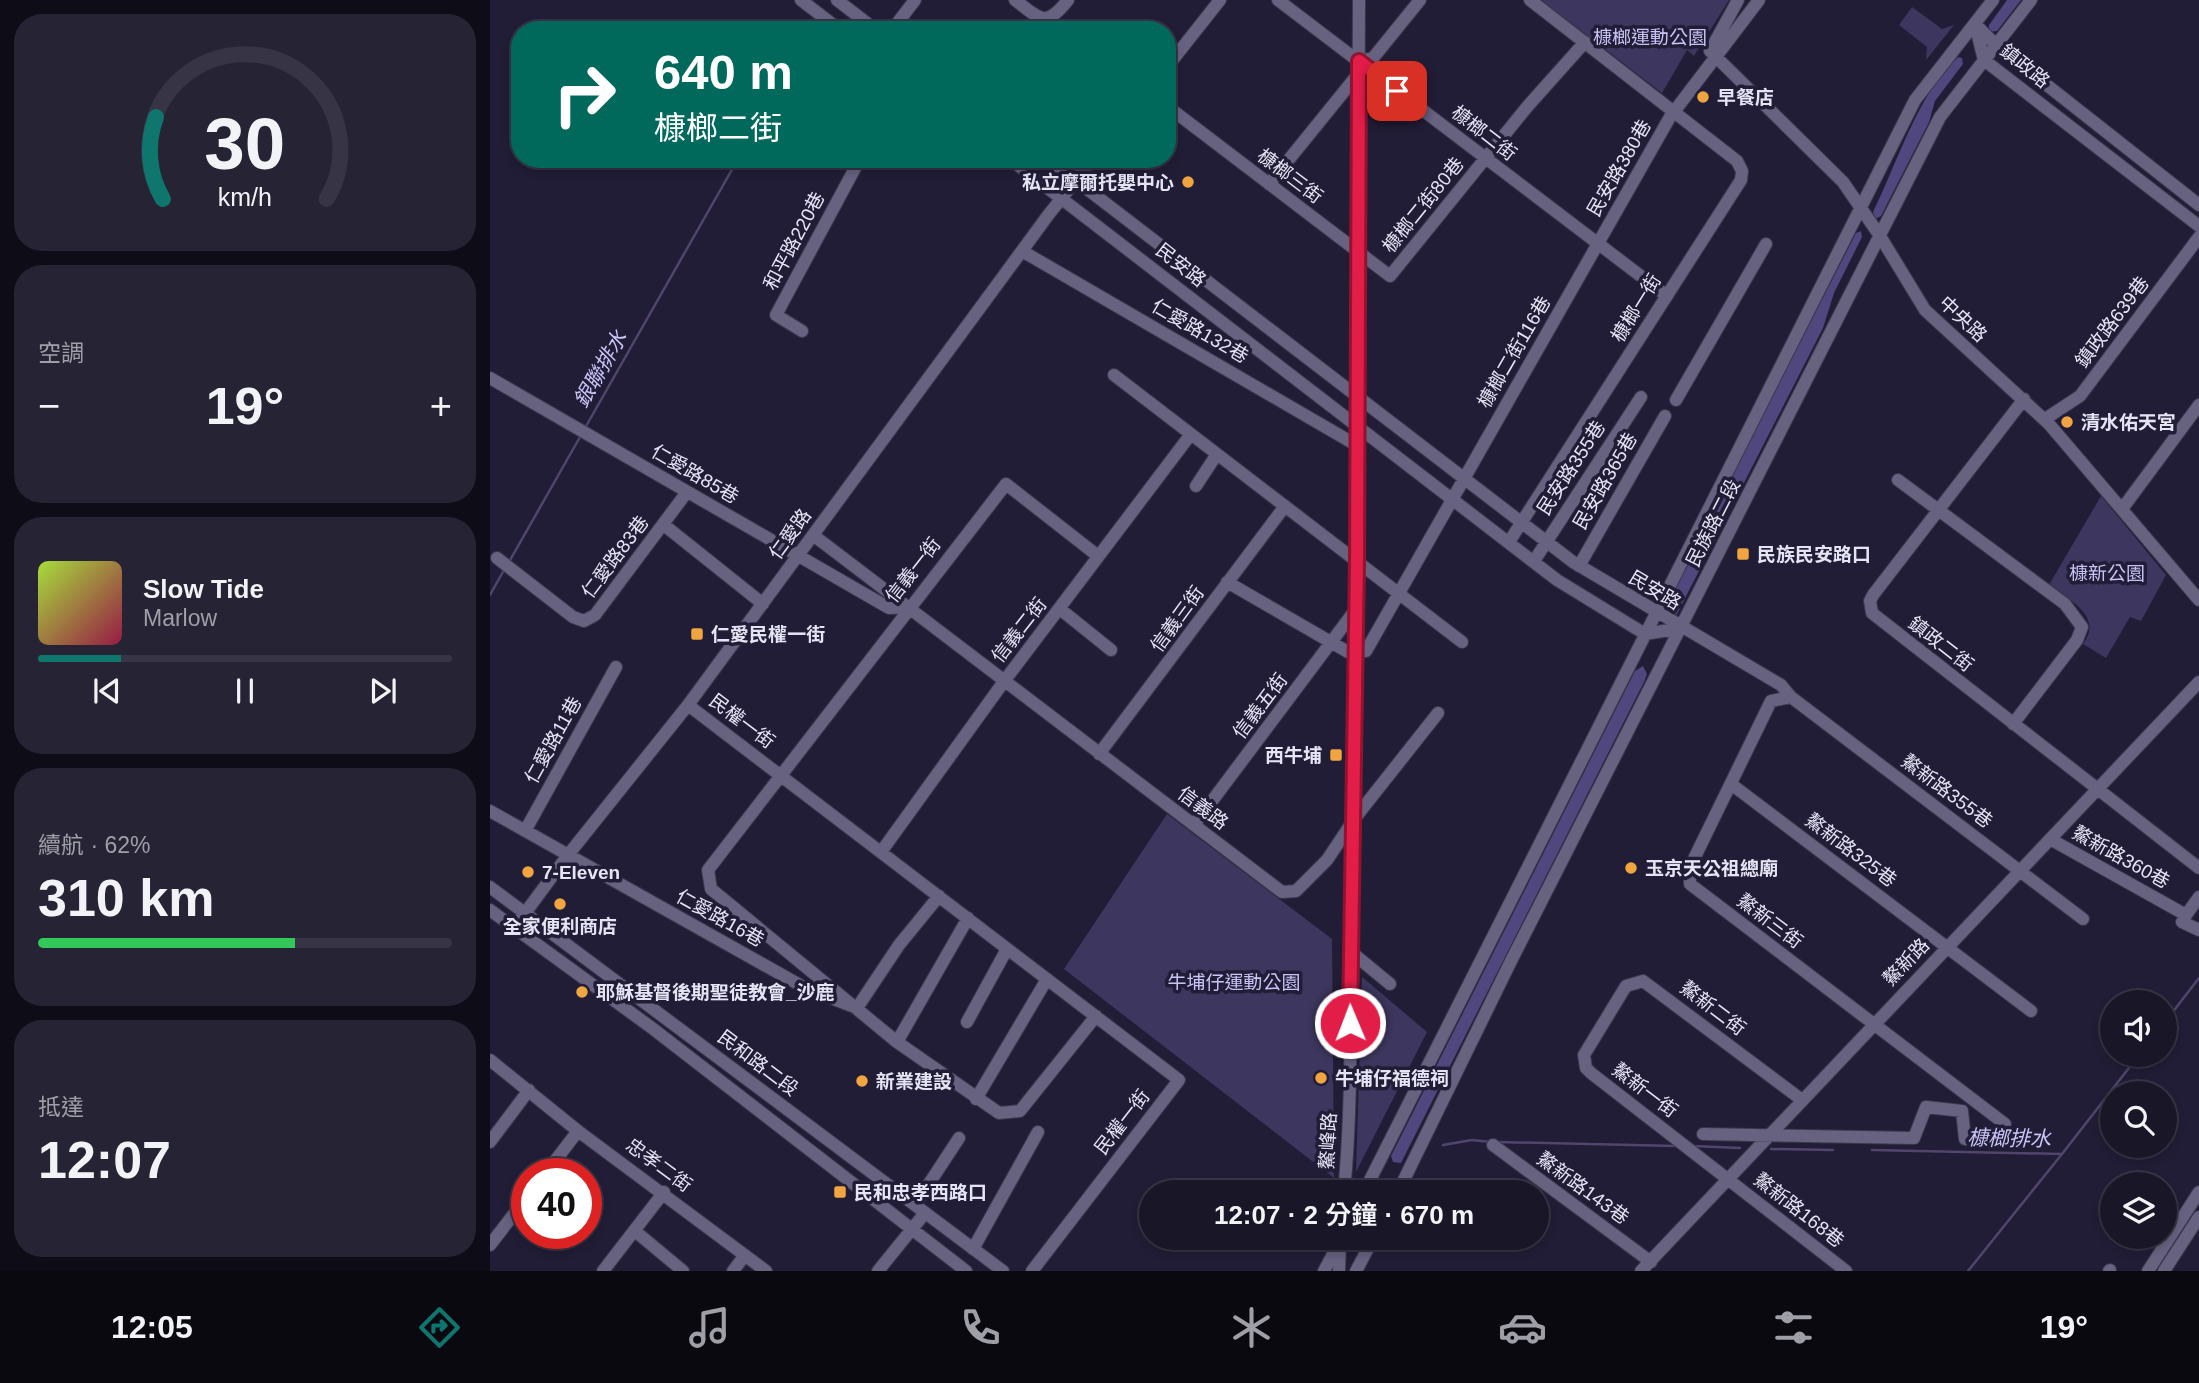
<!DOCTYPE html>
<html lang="zh-TW">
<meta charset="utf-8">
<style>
:root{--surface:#191628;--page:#262334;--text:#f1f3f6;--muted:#9f9fa8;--line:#373545;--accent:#0f766e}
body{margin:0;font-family:Arial,"Noto Sans TC",sans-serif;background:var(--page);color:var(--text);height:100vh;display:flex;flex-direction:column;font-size:26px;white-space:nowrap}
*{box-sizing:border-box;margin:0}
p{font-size:23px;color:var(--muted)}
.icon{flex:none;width:38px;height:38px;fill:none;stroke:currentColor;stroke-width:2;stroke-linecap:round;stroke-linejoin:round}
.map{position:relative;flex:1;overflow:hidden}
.drawer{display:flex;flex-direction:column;gap:14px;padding:14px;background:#0e0c16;width:490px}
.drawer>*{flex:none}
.hud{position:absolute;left:21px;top:21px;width:665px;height:147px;border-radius:28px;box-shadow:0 4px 10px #0003,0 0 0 2px var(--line);background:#00695c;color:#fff;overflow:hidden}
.buttons{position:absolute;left:1610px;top:990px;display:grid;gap:14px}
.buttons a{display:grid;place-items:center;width:77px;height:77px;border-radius:50%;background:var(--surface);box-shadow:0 4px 10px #0003,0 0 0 2px var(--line);font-size:35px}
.speed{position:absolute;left:21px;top:1158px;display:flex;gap:14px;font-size:35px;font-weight:700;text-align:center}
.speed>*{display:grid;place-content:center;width:91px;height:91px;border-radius:50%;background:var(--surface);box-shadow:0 4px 10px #0003,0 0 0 2px var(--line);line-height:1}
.speed .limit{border:10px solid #d22;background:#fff;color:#111}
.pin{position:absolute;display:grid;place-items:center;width:60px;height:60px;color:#fff;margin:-30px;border-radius:14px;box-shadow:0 4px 10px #0006}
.me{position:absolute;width:77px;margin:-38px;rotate:359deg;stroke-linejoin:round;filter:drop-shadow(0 0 5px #0008)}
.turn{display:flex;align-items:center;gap:24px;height:147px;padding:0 28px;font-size:32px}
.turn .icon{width:91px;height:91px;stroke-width:2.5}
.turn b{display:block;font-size:49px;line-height:60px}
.big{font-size:52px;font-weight:600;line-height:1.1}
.drawer .tile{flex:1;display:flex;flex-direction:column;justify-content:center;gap:10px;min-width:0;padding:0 24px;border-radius:28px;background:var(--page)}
.drawer .dial{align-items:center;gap:0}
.dial svg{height:182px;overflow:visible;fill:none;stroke:var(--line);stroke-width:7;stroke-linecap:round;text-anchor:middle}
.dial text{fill:var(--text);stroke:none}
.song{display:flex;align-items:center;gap:21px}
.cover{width:84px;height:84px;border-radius:10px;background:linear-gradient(135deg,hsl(80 70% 55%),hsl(340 70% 35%))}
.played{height:7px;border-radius:4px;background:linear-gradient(90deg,var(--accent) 20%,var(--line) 20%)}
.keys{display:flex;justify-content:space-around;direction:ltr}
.heat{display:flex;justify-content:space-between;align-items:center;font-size:38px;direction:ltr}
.charge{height:10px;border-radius:5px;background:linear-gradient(90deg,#34c759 62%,var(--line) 0)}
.trip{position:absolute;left:649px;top:1180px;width:410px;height:70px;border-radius:35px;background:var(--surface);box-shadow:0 4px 10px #0003,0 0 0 2px var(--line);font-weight:600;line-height:70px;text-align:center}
.tab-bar{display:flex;height:112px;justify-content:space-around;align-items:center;background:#0a0910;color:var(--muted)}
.tab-bar .icon{width:49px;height:49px}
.tab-bar .active{color:var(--accent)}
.tab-bar b{font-size:32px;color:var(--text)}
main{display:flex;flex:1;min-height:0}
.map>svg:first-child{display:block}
.green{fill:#3d375f}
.forest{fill:#4f477d}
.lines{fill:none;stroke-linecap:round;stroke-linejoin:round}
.stream{stroke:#51456c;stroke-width:2.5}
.minor-casing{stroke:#3b384d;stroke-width:14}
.minor{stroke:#666280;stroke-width:12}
.route-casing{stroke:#92132f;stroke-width:18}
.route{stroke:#e11d48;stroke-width:12}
.poi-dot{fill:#f1a540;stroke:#211d36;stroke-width:2.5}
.labels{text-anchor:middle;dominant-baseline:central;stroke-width:7;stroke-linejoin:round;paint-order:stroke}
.park-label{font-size:19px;fill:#c8c3f6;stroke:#211d36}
.street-label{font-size:19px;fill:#e5e4f5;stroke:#211d36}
.poi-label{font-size:19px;font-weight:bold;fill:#e5e4f5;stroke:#211d36;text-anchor:start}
.water-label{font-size:21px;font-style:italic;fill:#c9c4f7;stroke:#211d36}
</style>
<main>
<section class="drawer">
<div class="tile dial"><svg viewBox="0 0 100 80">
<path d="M14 69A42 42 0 1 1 86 69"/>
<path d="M14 69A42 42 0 0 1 11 33" stroke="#0f766e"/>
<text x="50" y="56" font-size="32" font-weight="700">30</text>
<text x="50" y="72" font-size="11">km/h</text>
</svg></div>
<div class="tile"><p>空調</p>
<div class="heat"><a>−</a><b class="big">19°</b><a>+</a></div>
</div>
<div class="tile">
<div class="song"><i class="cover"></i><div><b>Slow Tide</b><p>Marlow</p></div></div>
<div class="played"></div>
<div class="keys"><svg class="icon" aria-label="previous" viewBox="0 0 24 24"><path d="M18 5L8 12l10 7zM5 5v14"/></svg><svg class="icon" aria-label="pause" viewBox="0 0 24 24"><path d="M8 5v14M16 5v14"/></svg><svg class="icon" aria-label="next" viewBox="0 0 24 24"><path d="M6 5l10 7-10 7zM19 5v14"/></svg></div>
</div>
<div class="tile"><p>續航 · 62%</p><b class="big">310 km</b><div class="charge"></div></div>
<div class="tile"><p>抵達</p><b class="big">12:07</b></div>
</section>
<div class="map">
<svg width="1709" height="1271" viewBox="0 0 1709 1271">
<rect width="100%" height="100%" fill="#211d36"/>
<path class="green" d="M1051 0H1239L1204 56 1197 50 1172 93Z
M1422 7 1452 29 1464 25 1436 60 1437 47 1409 25Z
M1611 496 1676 575 1651 621 1640 617 1616 658 1593 644C1614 616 1579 600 1559 585Z
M677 814 842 939 844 1178 574 969Z
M872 977 937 1032 866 1172Z"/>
<path class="forest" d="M1517 0H1531L1507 31 1499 32V25Z
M1468 57 1472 58 1473 64 1445 101 1439 122 1391 216 1385 219 1383 212C1405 168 1431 87 1468 57Z
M1371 231 1372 237 1344 293 1333 328 1187 614 1184 616 1177 613 1188 581 1366 233Z
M1153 666 1157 674 1154 682 911 1163 903 1162 901 1156 1145 671Z"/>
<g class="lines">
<path class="stream" d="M95 428 248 159
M19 562 90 437
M0 595 14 570
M1675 1022 1709 978
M1007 1142 1186 1146
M953 1145 982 1140 1001 1142
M1203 1146 1250 1148
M1281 1149 1343 1150
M1382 1150 1572 1154 1649 1055
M1478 1271 1572 1154"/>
<defs>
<path id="minor" d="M311 0 350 30
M347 0 386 30
M525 0C550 19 555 29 578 0
M788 0 1177 296
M1248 0 1220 51 1353 182 1390 236 1435 310 1559 424 1709 600
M1485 24 1494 60 1709 226
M1486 25 1506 45 1709 205
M402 30 425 0
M869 61 883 58 930 0
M677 67 730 0
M677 106 900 276 1037 107 1095 42
M520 159 1067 580 1155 634 1191 628
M558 159 1083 562 1291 685 1301 697 1593 919
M779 184 869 73
M532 251 868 446
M312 331 286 315 370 159
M624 375 972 642
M0 378 399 608 419 607
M1534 399 1383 595 1380 601 1382 613 1709 868
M1186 400 1276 244
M1555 419 1590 396 1709 237
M1408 480 1575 604 1592 627 1587 640 1523 724
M706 486 727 454
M1632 509 1709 405
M174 525 273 604
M323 535 792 892 806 891 837 860 865 818 948 713
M1019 542 1251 180 1252 171 1247 161 1040 0
M7 558 83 617 94 621 105 615 197 492
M1044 561 1151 397
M1089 566 1175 416
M737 582 858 652 876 651 1180 117 1269 0
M570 609 621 650
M1301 697 1281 701 1200 867V884L1515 1124
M198 705 689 1080 542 1271
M609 754 795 506
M1241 784 1541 1011
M0 811 317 989 367 1008 409 945 449 896
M704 825 866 609
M35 831 126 667
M1560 839 1696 915 1692 922 1709 930
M391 852 515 680 701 434
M0 887 513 1271
M0 910 162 1028 476 1271
M1696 915 1709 897
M24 928 78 855 198 705 559 214 603 159
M860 951 900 984
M606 1016 530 1111 509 1113 407 1042 221 889 218 870 516 484 608 556
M477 1022 517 949
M407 1042 478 918
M0 1060 88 1131 276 1271
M486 1099 557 979
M1312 1100 1153 981 1136 986 1094 1055 1096 1068 1101 1073 1356 1271
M1213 1134 1424 1138 1436 1107 1472 1111 1475 1139 1490 1138
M0 1142 39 1090
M1003 1145 1161 1262
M55 1174 88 1131
M854 1192C866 1068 856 943 865 818L869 0
M874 1192 1425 100 1503 0
M908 1192 1021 961 1450 117 1541 0
M425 1205 469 1138
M145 1231 193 1271
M0 1245 37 1197
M483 1249 548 1132
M113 1271 174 1192
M243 1271 255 1255
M388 1271 435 1213
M834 1271 852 1237
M849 1271 850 1243
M866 1271 884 1237
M1151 1271 1709 682
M1619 1271 1620 1270
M1658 1271 1709 1192
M1674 1271 1709 1217"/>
</defs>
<use href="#minor" class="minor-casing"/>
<use href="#minor" class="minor"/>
</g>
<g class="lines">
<defs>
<path id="route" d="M860 1023 867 561 869 61 907 91"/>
</defs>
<use href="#route" class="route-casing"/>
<use href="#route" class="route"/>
</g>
<g class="poi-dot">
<circle cx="1213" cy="97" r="7"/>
<circle cx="698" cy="182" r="7"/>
<circle cx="1577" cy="422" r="7"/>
<rect x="1246" y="547" width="14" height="14" rx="3.5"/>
<rect x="200" y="627" width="14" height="14" rx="3.5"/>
<rect x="839" y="748" width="14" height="14" rx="3.5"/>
<circle cx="1141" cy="868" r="7"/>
<circle cx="38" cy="872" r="7"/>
<circle cx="70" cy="904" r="7"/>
<circle cx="92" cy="992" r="7"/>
<circle cx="831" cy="1078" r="7"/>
<circle cx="372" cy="1081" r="7"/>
<rect x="343" y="1185" width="14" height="14" rx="3.5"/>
</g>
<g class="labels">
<g class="park-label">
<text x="1160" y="37">槺榔運動公園</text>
<text x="1617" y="573">槺新公園</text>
<text x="744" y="982">牛埔仔運動公園</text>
</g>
<g class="street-label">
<text transform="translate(1535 66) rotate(39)">鎮政路</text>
<text transform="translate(994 133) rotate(38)">槺榔二街</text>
<text transform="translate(1129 168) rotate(-60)">民安路380巷</text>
<text transform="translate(800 176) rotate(37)">槺榔三街</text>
<text transform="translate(933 205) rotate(-51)">槺榔二街80巷</text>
<text transform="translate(304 241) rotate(-62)">和平路220巷</text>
<text transform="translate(691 265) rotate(38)">民安路</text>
<text transform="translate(1146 308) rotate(-58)">槺榔一街</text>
<text transform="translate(1473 319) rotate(43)">中央路</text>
<text transform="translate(1622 322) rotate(-53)">鎮政路639巷</text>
<text transform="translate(710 331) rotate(30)">仁愛路132巷</text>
<text transform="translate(1024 352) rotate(-60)">槺榔二街116巷</text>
<text transform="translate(1081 468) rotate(-57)">民安路355巷</text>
<text transform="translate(205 474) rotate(30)">仁愛路85巷</text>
<text transform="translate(1115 481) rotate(-60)">民安路365巷</text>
<text transform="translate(1223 523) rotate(-63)">民族路二段</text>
<text transform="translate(300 534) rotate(-54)">仁愛路</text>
<text transform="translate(125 557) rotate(-53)">仁愛路83巷</text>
<text transform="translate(423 570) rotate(-52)">信義一街</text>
<text transform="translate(1165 590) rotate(31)">民安路</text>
<text transform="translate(687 619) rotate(-54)">信義三街</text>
<text transform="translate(529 630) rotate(-52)">信義二街</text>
<text transform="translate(1451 644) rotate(38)">鎮政二街</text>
<text transform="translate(770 706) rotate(-53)">信義五街</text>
<text transform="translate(252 721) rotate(37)">民權一街</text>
<text transform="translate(63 740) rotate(-61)">仁愛路11巷</text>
<text transform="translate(1457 791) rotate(37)">鰲新路355巷</text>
<text transform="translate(713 808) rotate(37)">信義路</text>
<text transform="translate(1361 850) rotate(37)">鰲新路325巷</text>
<text transform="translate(1631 857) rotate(29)">鰲新路360巷</text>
<text transform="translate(230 918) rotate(29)">仁愛路16巷</text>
<text transform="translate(1280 921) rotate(37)">鰲新三街</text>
<text transform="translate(1416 962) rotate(-46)">鰲新路</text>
<text transform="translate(1223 1008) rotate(37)">鰲新二街</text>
<text transform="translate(268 1063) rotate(37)">民和路二段</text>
<text transform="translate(1155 1090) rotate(37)">鰲新一街</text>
<text transform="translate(632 1122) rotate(-52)">民權一街</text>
<text transform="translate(838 1141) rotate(-87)">鰲峰路</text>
<text transform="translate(169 1165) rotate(36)">忠孝二街</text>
<text transform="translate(1093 1188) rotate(36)">鰲新路143巷</text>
<text transform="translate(1309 1210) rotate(38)">鰲新路168巷</text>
</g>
<g class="poi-label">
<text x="1227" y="97">早餐店</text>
<text x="684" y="182" text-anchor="end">私立摩爾托嬰中心</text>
<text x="1591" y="422">清水佑天宮</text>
<text x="1267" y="554">民族民安路口</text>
<text x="221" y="634">仁愛民權一街</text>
<text x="832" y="755" text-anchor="end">西牛埔</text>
<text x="1155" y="868">玉京天公祖總廟</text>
<text x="52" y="872">7-Eleven</text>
<text x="70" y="926" text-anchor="middle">全家便利商店</text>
<text x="106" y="992">耶穌基督後期聖徒教會_沙鹿</text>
<text x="845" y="1078">牛埔仔福德祠</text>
<text x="386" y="1081">新業建設</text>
<text x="364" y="1192">民和忠孝西路口</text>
</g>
<g class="water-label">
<text transform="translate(110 369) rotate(-60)">銀聯排水</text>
<text transform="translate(1519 1138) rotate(1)">槺榔排水</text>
</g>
</g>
</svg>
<div class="buttons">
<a><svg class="icon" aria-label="sound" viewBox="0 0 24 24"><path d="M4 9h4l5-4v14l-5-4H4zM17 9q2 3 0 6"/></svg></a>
<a><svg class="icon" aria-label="search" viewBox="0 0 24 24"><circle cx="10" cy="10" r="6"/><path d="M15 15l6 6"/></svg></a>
<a><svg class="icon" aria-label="layers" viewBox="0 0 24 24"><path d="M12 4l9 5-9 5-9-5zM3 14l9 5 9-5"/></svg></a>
</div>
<div class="speed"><div class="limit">40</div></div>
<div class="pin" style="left:907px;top:91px;background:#d93025"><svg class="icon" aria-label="arrive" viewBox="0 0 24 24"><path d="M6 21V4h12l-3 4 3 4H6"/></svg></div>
<svg class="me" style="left:860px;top:1023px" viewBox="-20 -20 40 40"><circle r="17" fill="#e11d48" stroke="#fff" stroke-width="3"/><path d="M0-11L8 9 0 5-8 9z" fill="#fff"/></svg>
<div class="trip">12:07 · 2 分鐘 · 670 m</div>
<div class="hud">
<div class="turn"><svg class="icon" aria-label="right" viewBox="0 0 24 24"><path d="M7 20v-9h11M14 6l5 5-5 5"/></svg><div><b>640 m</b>槺榔二街</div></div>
</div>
</div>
</main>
<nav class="tab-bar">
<b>12:05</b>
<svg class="icon active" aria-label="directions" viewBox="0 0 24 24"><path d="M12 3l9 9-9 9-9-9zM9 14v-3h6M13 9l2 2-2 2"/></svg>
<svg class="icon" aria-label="music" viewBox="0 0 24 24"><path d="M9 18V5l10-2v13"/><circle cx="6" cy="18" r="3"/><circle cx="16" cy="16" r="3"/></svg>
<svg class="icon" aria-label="phone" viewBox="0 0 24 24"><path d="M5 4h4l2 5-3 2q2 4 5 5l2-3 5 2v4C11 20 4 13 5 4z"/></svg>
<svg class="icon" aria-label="climate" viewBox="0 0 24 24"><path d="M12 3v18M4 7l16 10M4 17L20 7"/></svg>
<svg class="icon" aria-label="car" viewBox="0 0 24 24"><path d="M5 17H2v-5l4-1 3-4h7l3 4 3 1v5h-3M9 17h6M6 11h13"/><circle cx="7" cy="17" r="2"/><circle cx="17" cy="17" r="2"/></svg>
<svg class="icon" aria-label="filters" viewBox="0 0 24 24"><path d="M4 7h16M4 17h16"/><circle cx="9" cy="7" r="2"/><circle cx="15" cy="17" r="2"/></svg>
<b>19°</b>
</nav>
